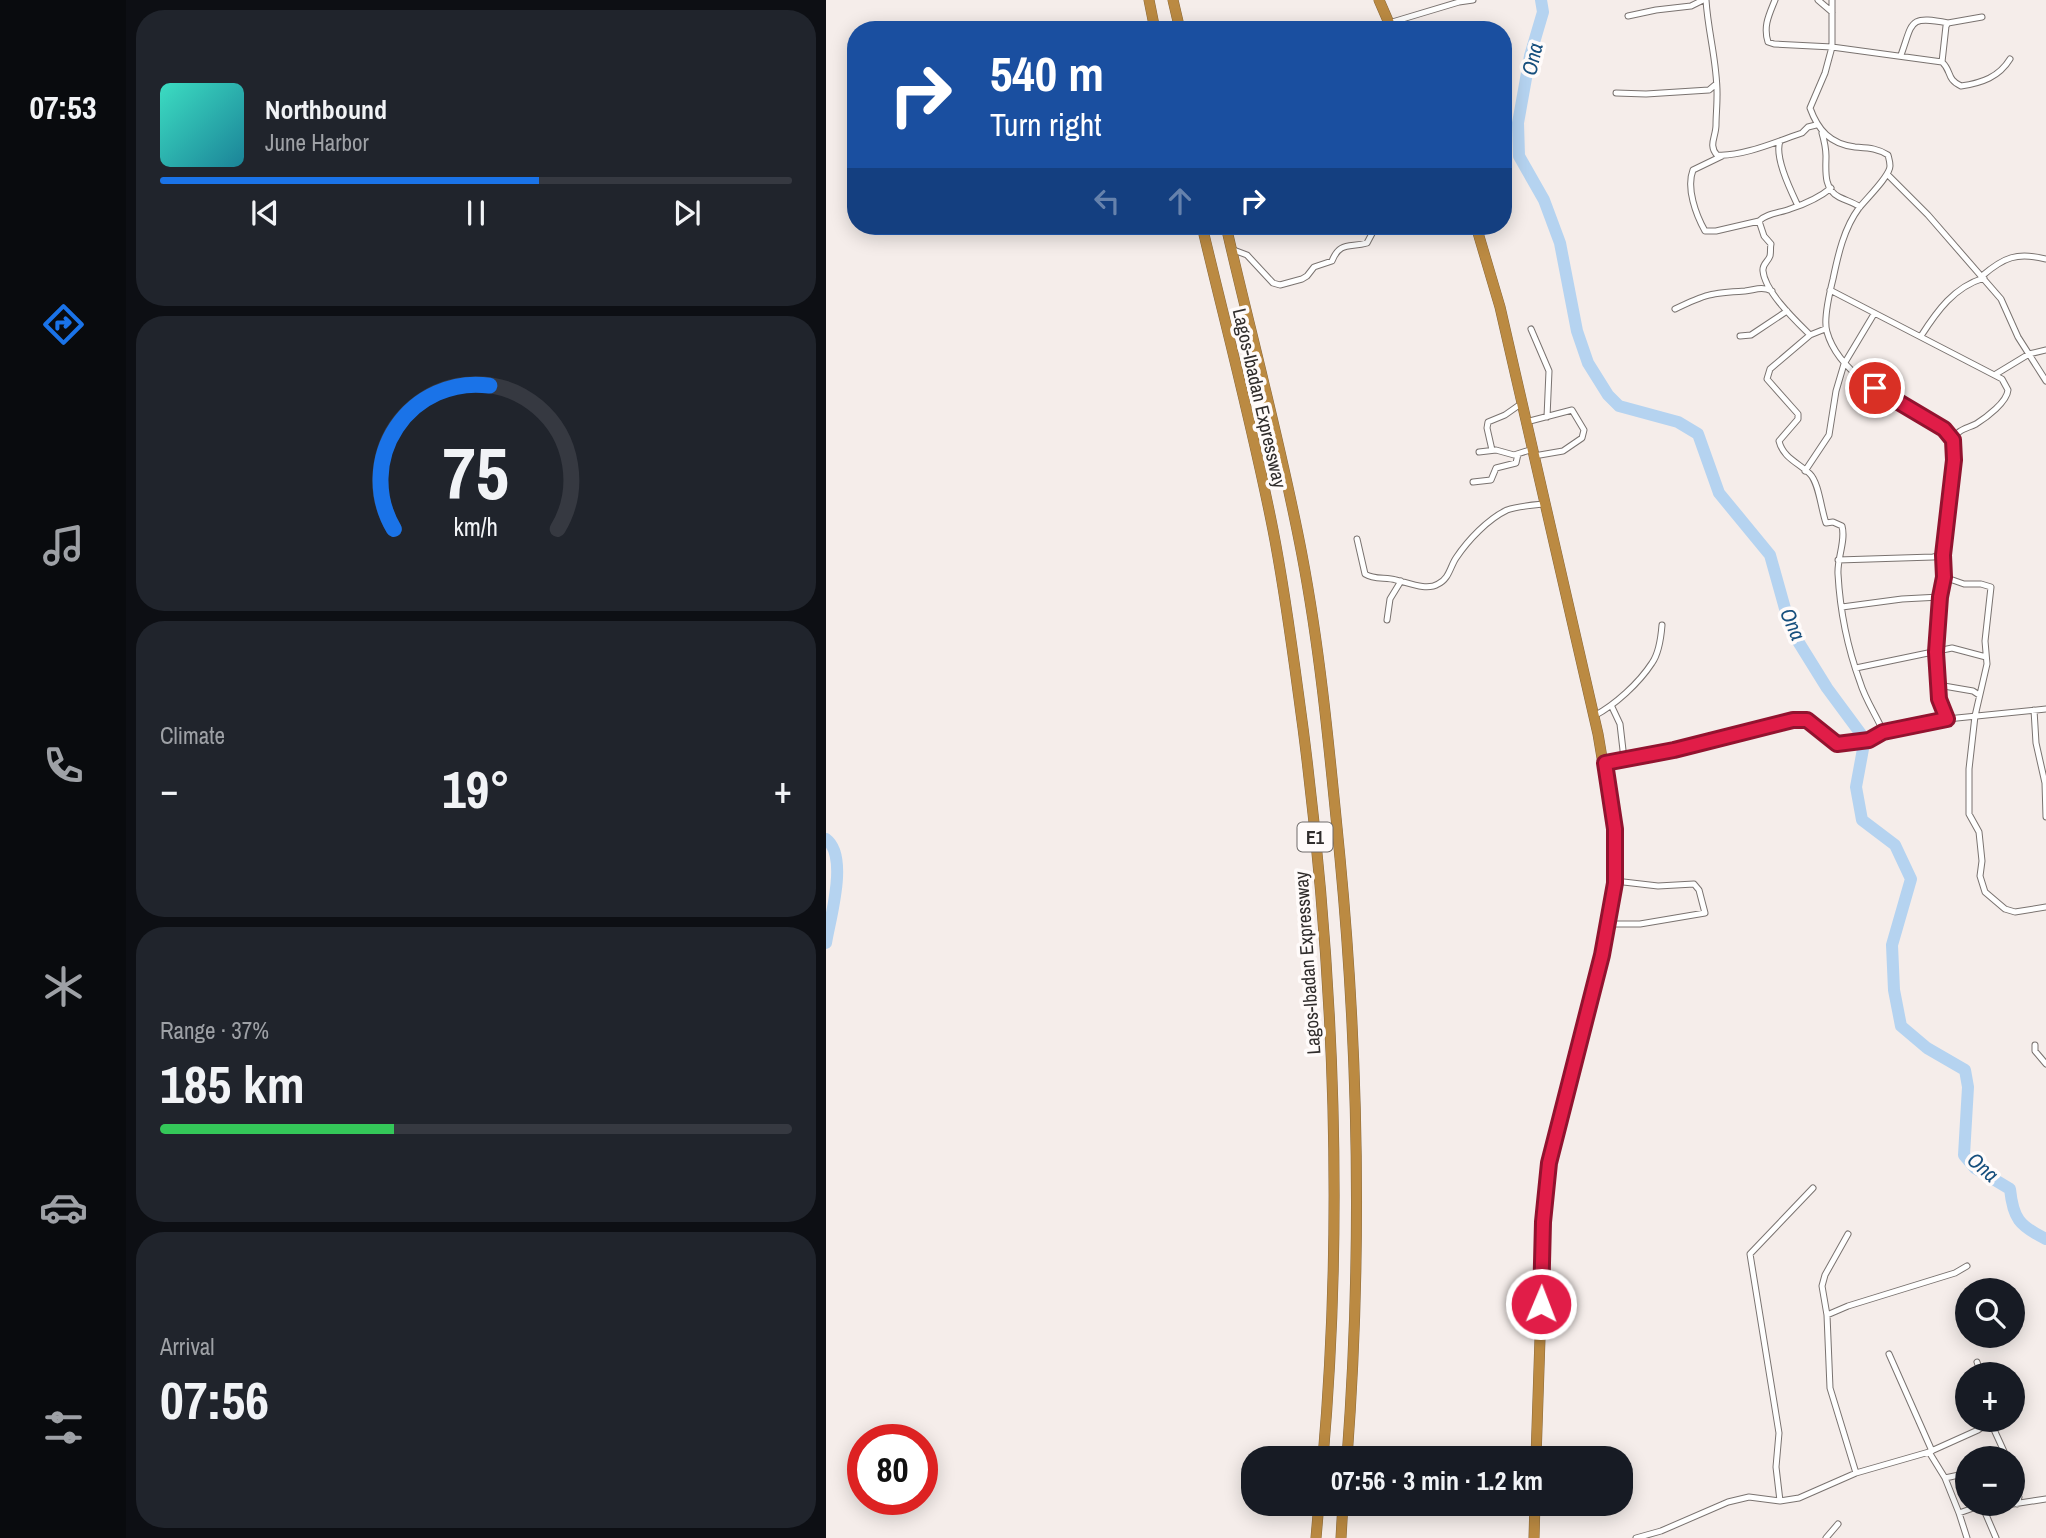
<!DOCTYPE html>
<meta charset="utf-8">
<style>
:root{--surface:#171b24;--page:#20242c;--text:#f1f3f6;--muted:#9ea1a6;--line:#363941;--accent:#1a73e8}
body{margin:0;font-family:"Archivo Narrow",sans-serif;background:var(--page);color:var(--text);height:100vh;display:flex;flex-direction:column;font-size:26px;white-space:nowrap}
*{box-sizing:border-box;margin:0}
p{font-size:23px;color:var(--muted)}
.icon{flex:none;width:38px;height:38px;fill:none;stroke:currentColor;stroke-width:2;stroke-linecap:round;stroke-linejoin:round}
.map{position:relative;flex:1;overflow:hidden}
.drawer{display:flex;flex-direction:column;gap:10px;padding:10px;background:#0d0f14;width:700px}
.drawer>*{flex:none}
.banner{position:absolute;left:21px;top:21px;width:665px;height:214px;border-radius:28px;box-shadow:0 4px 18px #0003;background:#1a4fa0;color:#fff;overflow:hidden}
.fabs{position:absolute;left:1129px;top:1278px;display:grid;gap:14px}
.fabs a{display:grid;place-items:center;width:70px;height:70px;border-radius:50%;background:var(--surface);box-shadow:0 4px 18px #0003;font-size:35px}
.speed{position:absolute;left:21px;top:1424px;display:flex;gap:14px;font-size:35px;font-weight:700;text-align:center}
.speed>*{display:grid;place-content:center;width:91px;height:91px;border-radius:50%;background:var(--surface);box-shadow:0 4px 18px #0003;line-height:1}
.speed .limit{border:10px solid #d22;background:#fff;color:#111}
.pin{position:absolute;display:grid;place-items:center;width:60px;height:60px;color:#fff;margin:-30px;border:4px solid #fff;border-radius:50%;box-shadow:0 2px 7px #0007}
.me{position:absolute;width:77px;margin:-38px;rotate:1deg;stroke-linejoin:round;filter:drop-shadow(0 0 5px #0008)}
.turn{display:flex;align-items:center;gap:24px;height:147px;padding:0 28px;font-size:32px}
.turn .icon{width:91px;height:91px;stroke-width:2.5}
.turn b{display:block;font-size:49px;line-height:60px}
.lanes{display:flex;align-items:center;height:66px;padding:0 28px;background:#0003;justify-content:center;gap:35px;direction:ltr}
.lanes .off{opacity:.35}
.big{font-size:52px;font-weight:800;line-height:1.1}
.drawer .card{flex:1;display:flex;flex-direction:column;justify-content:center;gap:10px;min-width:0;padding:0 24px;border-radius:28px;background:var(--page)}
.drawer .dial{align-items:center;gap:0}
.dial svg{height:182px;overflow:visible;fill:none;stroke:var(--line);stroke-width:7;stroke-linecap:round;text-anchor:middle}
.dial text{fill:var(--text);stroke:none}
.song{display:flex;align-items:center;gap:21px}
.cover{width:84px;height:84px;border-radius:10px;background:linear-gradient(135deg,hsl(170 70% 55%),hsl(190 70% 35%))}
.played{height:7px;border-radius:4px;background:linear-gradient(90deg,var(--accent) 60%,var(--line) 60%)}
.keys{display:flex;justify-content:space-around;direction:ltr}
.heat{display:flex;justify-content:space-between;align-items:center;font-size:38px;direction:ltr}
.charge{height:10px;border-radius:5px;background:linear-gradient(90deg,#34c759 37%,var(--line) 0)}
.trip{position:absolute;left:415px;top:1446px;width:392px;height:70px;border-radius:28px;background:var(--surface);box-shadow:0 4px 18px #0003;font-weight:800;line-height:70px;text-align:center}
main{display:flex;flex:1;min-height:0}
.dock{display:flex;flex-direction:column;width:126px;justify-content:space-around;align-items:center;background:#090b0e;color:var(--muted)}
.dock .icon{width:49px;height:49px}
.dock .on{color:var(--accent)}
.dock b{font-size:32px;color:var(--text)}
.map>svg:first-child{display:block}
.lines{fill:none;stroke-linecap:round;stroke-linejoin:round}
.river{stroke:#b5d3f0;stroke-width:12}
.street-casing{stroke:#7a7370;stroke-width:7}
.highway-casing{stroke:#8a693a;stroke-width:11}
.street{stroke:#fff;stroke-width:5}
.highway{stroke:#bb8a42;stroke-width:10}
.route-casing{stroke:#92132f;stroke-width:18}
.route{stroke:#e11d48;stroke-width:12}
.labels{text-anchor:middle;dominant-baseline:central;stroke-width:7;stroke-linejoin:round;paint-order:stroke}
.shield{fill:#fffbfa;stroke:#6e6b6a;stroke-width:2}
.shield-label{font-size:18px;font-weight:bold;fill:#302d2c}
.street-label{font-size:19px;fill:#302d2c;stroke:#fffbfa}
.water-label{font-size:21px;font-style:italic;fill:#164f7d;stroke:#fffbfa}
</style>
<main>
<nav class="dock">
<b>07:53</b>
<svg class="icon on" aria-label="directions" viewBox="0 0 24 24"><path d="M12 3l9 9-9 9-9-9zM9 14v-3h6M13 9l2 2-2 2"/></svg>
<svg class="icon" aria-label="music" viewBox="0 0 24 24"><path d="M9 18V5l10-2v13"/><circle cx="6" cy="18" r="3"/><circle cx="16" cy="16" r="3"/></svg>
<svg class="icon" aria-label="phone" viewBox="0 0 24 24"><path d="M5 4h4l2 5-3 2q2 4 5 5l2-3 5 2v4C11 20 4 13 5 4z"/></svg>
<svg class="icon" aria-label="climate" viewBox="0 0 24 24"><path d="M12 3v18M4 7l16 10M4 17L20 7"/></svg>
<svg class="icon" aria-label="car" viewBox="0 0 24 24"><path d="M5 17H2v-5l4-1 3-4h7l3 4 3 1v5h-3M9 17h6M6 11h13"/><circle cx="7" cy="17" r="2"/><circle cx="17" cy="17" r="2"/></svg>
<svg class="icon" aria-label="filters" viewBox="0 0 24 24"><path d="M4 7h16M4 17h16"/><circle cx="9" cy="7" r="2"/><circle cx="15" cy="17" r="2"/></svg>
</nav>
<section class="drawer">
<div class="card">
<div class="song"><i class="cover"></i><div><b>Northbound</b><p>June Harbor</p></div></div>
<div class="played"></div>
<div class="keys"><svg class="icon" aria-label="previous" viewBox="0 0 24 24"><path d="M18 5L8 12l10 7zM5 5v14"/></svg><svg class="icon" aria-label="pause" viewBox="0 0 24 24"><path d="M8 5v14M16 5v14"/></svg><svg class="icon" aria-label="next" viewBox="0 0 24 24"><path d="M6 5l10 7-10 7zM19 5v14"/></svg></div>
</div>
<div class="card dial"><svg viewBox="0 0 100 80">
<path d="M14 69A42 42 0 1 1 86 69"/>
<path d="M14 69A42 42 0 0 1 56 6" stroke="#1a73e8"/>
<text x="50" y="56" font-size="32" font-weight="700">75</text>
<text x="50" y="72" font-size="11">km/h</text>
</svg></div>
<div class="card"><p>Climate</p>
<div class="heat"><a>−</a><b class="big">19°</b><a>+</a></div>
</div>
<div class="card"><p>Range · 37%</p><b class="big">185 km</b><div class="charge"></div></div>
<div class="card"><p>Arrival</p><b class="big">07:56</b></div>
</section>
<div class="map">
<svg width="1220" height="1538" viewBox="0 0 1220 1538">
<rect width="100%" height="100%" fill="#f5edea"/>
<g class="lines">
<path class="river" d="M715 0 717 12 704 56 692 123 693 156 718 200 734 243 751 331 762 363 782 395 793 406 852 422 872 434 893 493 944 555 965 630 1001 688 1035 734 1037 749 1030 787 1036 820 1069 845 1085 879 1066 945 1068 990 1075 1026 1101 1048 1139 1070 1142 1087 1138 1155 1149 1168 1184 1189C1187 1218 1193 1226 1220 1239
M0 839C23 856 4 918 0 943"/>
<defs>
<path id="street" d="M880 0C882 33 892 65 891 97 891 107 890 116 890 125 890 137 882 145 891 155 916 157 952 141 976 133L982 127 990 125
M949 0C943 15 937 26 942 42L948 44 1006 47 1116 62
M992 0 1006 12
M1006 0V47L999 73 984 108C992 130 1004 144 1029 147 1042 148 1051 148 1062 155 1063 159 1064 162 1064 166 1064 176 1040 199 1033 208 1018 228 1012 255 1007 279 1004 291 997 320 1001 332 1014 379 1078 406 1118 429L1127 441 1128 460 1117 555 1118 577 1114 597 1110 652 1113 700 1121 719 1220 709
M802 16 830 10 865 6 877 0
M1156 17 1122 23 1120 26 1116 62C1126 71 1120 79 1135 86 1156 83 1173 77 1184 59
M563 23 633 2 647 0
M1075 55C1087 22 1082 15 1122 23
M790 93 820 94 883 90 889 85
M996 133C998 140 1000 148 1000 156 1000 169 997 189 1013 197 1021 201 1027 202 1034 207
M954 141C948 157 965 191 972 206
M896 156 867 170C860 188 870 215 879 231H890L933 221C941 213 954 213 964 209 979 204 993 198 1005 188
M1062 175 1102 215 1175 299 1192 337 1220 381
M933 221 938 236 945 244C944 248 945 252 944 256 942 262 936 264 937 271 939 292 970 321 984 335
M405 249 421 255 447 283 454 285 476 279 481 276 488 267 506 261C514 241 524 248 541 243L550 226
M1156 276C1178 257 1191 252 1220 259
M1004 290 1176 379 1182 390C1181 402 1161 417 1150 424 1140 429 1131 429 1127 441
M849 309C880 294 885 293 919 291 929 290 935 286 946 291
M705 329 723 371 721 417
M914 336 925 335 961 311
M1095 336C1111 311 1128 287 1158 278
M1170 374 1203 354 1220 350
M700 422 746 410 758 430 756 438 737 451 708 456
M666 450 661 428 662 422 679 415 696 403
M653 452 670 450 688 455 707 449
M979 471 1003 435 1010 391 1018 364 1048 314
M647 482 665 480 670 468 690 463 692 454
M531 539 539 574C548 580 560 577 570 580 583 583 601 591 612 584 623 579 624 567 630 558 642 540 662 519 681 510 692 506 707 505 718 504
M1012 560 1107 557 1117 555
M1118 577 1138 584H1155L1165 587 1159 641 1161 664 1149 716 1143 769V814L1153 832 1156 861 1154 876 1159 892 1179 909 1189 912 1220 907
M1016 607 1076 599 1114 597
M561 620 564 599 575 581
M1030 668 1126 648 1160 657
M1112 685 1147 691 1153 695
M786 707 794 724 798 759
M1208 710 1210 743 1219 783 1220 817
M768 716C789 705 813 683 826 663 833 653 835 638 836 625
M1057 731 1121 719
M779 763 848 750 967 720 981 721 1011 744 1043 740 1057 731C1050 715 1039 699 1034 682 1022 649 1014 610 1012 574 1011 558 1020 541 1016 526L1007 522 1000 523C995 509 993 483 984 474 973 463 957 458 953 441L972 419V414L941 379 944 369 984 335 999 329
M782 924H814L879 913 873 890 868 884 832 886 789 881
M1209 1045V1051L1220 1064
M1022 1234 999 1275 996 1286 1001 1315 1004 1388 1030 1473
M1001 1315 1022 1306 1129 1273 1141 1266
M1063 1354 1106 1451
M1151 1362 1155 1374
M1165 1423 1181 1458
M1103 1452 1119 1478 1133 1513 1141 1538
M1119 1478 1133 1475 1141 1476
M1186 1487 1193 1497 1191 1504
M954 1501 950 1467 953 1433 924 1254 987 1188
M1155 1503 1170 1538
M1133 1513 1156 1505 1187 1504 1220 1499
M810 1538 835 1531 902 1502 923 1497 954 1501 973 1498 1030 1473 1103 1452 1152 1430 1169 1419
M1000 1538 1012 1524"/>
<path id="highway" d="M323 0 329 30
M347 0 354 30
M553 0 566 30
M376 226C400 327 427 428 447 530 460 596 468 662 477 728 508 969 518 1215 497 1458
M400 226C425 335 455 444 476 555 495 655 504 757 514 858 533 1058 536 1258 521 1458
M650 226 674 307 772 734 788 829 789 883 776 955 731 1125 719 1189 710 1458
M490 1538 493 1503
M515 1538 517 1503
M708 1538 709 1503"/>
</defs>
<use href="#street" class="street-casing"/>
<use href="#highway" class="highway-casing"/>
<use href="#street" class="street"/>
<use href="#highway" class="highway"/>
</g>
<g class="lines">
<defs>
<path id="route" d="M715 1304 717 1222 723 1163 776 955 789 883V829L779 763 848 750 967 720H981L1011 744 1043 740 1057 732 1121 719 1113 699 1110 652 1114 597 1118 577 1117 555 1128 460 1127 440 1118 429 1049 388"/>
</defs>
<use href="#route" class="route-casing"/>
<use href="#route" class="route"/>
</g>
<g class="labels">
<rect class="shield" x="471.5" y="822.5" width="35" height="29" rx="5"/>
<g class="shield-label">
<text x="489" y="837">E1</text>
</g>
<g class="street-label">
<text transform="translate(434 398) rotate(77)">Lagos-Ibadan Expressway</text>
<text transform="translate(481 963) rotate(-94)">Lagos-Ibadan Expressway</text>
</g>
<g class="water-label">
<text transform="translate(706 59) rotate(-77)">Ona</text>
<text transform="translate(967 624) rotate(66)">Ona</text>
<text transform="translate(1157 1167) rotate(41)">Ona</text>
</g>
</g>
</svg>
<div class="fabs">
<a><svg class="icon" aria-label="search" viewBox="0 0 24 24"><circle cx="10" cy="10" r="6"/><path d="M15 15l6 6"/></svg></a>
<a>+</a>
<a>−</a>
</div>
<div class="speed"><div class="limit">80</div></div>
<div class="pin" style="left:1049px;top:388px;background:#d93025"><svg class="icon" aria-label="arrive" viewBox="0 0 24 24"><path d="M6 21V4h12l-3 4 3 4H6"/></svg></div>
<svg class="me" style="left:715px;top:1304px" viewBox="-20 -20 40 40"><circle r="17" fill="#e11d48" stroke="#fff" stroke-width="3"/><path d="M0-11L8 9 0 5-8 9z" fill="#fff"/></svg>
<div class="trip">07:56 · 3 min · 1.2 km</div>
<div class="banner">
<div class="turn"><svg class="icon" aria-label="right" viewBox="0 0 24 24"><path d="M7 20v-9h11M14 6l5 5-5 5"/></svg><div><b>540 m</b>Turn right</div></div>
<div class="lanes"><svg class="icon off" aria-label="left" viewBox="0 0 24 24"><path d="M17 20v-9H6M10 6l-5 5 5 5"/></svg><svg class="icon off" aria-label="ahead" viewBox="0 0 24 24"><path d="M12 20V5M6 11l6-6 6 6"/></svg><svg class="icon" aria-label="right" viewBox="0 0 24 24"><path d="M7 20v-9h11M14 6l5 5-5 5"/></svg></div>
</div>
</div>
</main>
